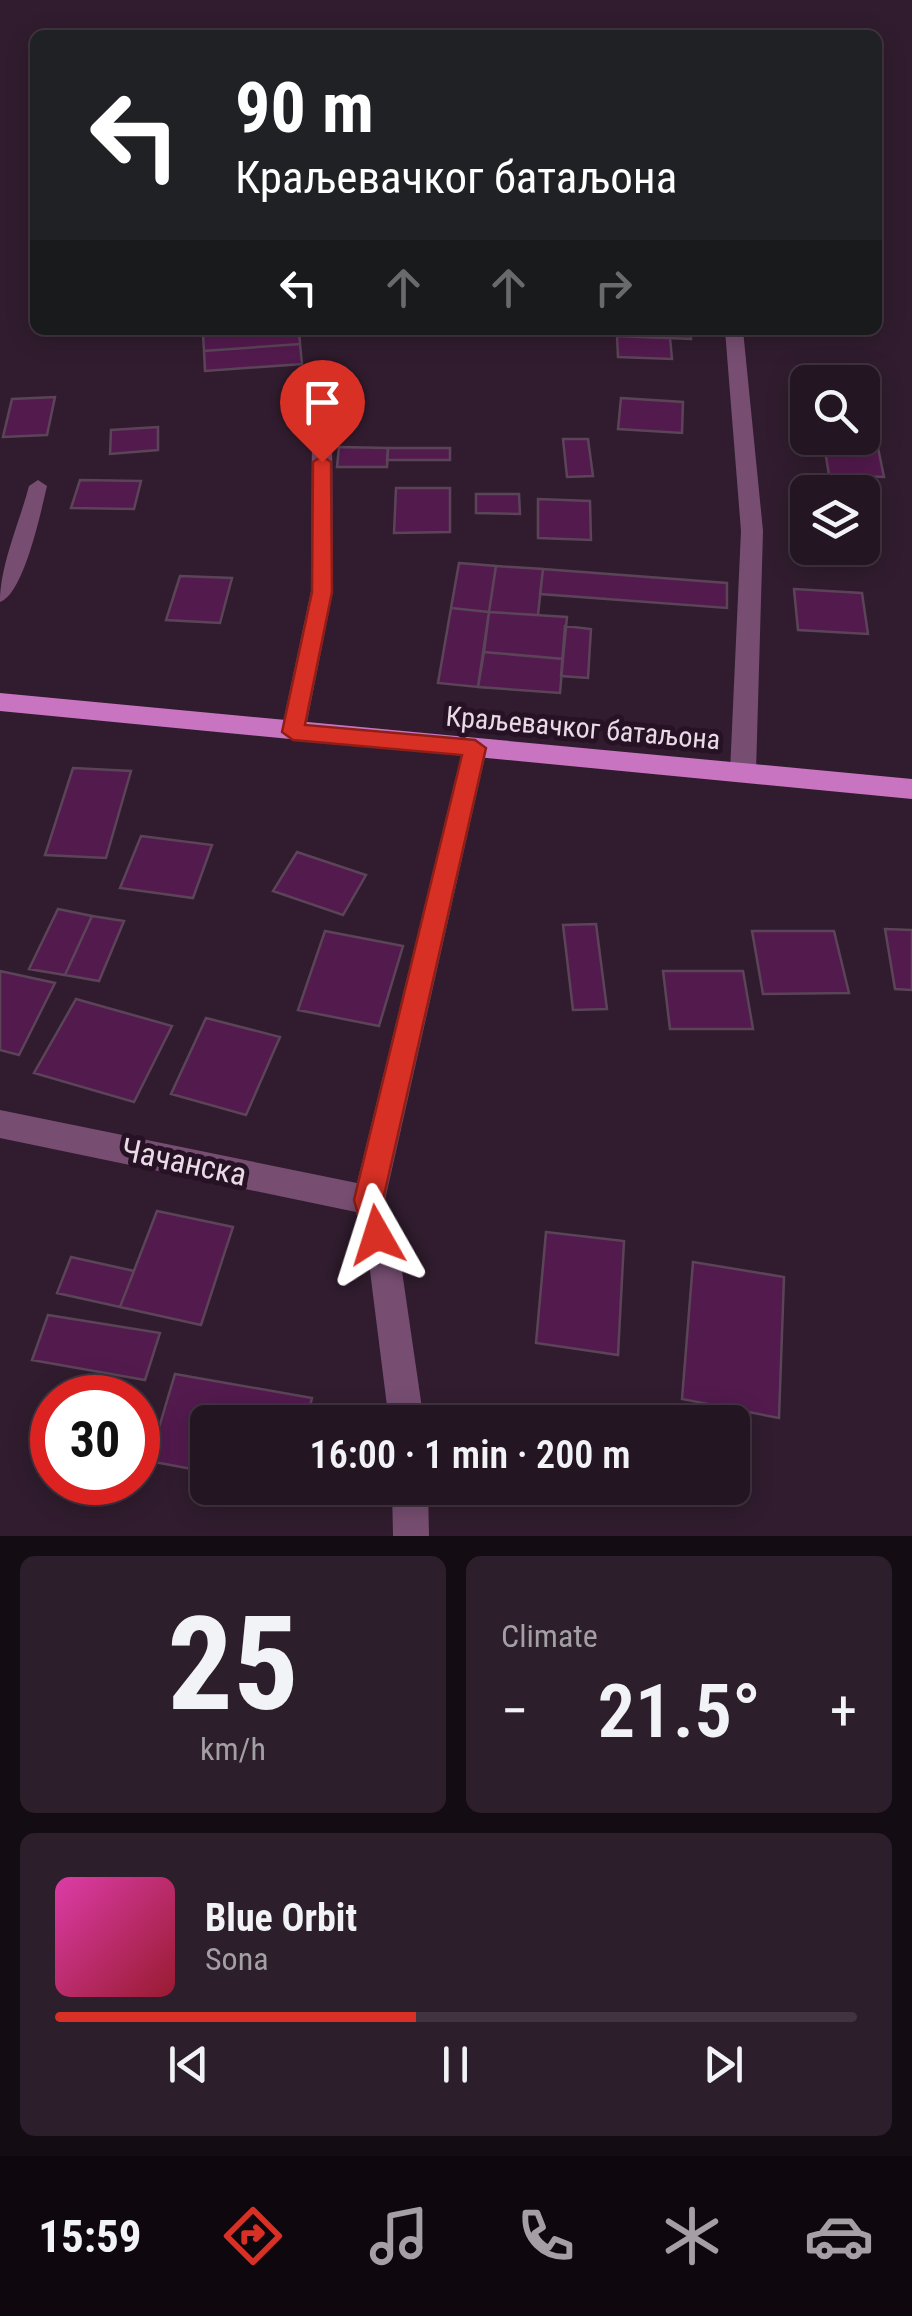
<!DOCTYPE html>
<meta charset="utf-8">
<style>
:root{--surface:#241522;--page:#2c1e2a;--text:#f1f3f6;--muted:#a39fa5;--line:#413440;--accent:#d93025}
body{margin:0;font-family:"Roboto Condensed",sans-serif;background:var(--page);color:var(--text);height:100vh;display:flex;flex-direction:column;font-size:38px;white-space:nowrap}
*{box-sizing:border-box;margin:0}
p{font-size:32px;color:var(--muted)}
.icon{flex:none;width:55px;height:55px;fill:none;stroke:currentColor;stroke-width:2;stroke-linecap:round;stroke-linejoin:round}
.map{position:relative;height:1536px;overflow:hidden}
.sheet{display:flex;flex-direction:column;gap:20px;padding:20px;background:#140c13;flex:1}
.sheet>*{flex:none}
.top-card{position:absolute;left:30px;top:30px;width:852px;height:305px;border-radius:15px;box-shadow:0 5px 25px #0003,0 0 0 2px var(--line);background:#202124;color:#fff;overflow:hidden}
.tools{position:absolute;left:790px;top:365px;display:grid;gap:20px}
.tools a{display:grid;place-items:center;width:90px;height:90px;border-radius:15px;background:var(--surface);box-shadow:0 5px 25px #0003,0 0 0 2px var(--line);font-size:50px}
.speed{position:absolute;left:30px;top:1375px;display:flex;gap:20px;font-size:50px;font-weight:700;text-align:center}
.speed>*{display:grid;place-content:center;width:130px;height:130px;border-radius:50%;background:var(--surface);box-shadow:0 5px 25px #0003,0 0 0 2px var(--line);line-height:1}
.speed .limit{border:15px solid #d22;background:#fff;color:#111}
.pin{position:absolute;display:grid;place-items:center;width:85px;height:85px;color:#fff;margin:-102px -42px;border-radius:50% 50% 50% 0;rotate:-45deg;box-shadow:0 0 10px #0007}
.pin .icon{rotate:45deg}
.me{position:absolute;width:110px;margin:-55px;rotate:354deg;stroke-linejoin:round;filter:drop-shadow(0 0 8px #0008)}
.turn{display:flex;align-items:center;gap:35px;height:210px;padding:0 40px;font-size:45px}
.turn .icon{width:130px;height:130px;stroke-width:2.5}
.turn b{display:block;font-size:70px;line-height:85px}
.lanes{display:flex;align-items:center;height:95px;padding:0 40px;background:#0003;justify-content:center;gap:50px;direction:ltr}
.lanes .off{opacity:.35}
.big{font-size:75px;font-weight:600;line-height:1.1}
.sheet .card{flex:1;display:flex;flex-direction:column;justify-content:center;gap:15px;min-width:0;padding:0 35px;border-radius:15px;background:var(--page)}
.sheet .dial{align-items:center;gap:0}
.dial b{font-size:130px;line-height:1}
.song{display:flex;align-items:center;gap:30px}
.cover{width:120px;height:120px;border-radius:15px;background:linear-gradient(135deg,hsl(320 70% 55%),hsl(350 70% 35%))}
.played{height:10px;border-radius:5px;background:linear-gradient(90deg,var(--accent) 45%,var(--line) 45%)}
.keys{display:flex;justify-content:space-around;direction:ltr}
.heat{display:flex;justify-content:space-between;align-items:center;font-size:55px;direction:ltr}
.sheet .tiles{flex:1;display:grid;gap:20px;grid-template-columns:1fr 1fr}
.card:last-child{grid-column:span 2}
.trip{position:absolute;left:190px;top:1405px;width:560px;height:100px;border-radius:15px;background:var(--surface);box-shadow:0 5px 25px #0003,0 0 0 2px var(--line);font-weight:600;line-height:100px;text-align:center}
.tabs{display:flex;height:160px;justify-content:space-around;align-items:center;background:#0e080e;color:var(--muted)}
.tabs .icon{width:70px;height:70px}
.tabs .selected{color:var(--accent)}
.tabs b{font-size:45px;color:var(--text)}
.map>svg:first-child{display:block}
.building{fill:#531a4e;stroke:#5b4458;stroke-width:2.5}
.lines{fill:none;stroke-linecap:round;stroke-linejoin:round}
.lane{fill:#774e72;fill-rule:evenodd}
.street{fill:#774e72;fill-rule:evenodd}
.primary{fill:#c974c0;fill-rule:evenodd}
.route{fill:#d93025;stroke:#8d1f18;stroke-width:2.5}
.labels{text-anchor:middle;dominant-baseline:central;stroke-width:10;stroke-linejoin:round;paint-order:stroke}
.street-label{font-size:28px;fill:#e9dae6;stroke:#261224}
.near-street-label{font-size:32px;fill:#e9dae6;stroke:#261224}
</style>
<div class="map">
<svg width="912" height="1536" viewBox="0 0 912 1536">
<rect width="100%" height="100%" fill="#301c2e"/>
<path class="building" d="M267 330H299L300 344 204 351 203 335Z
M617 330H690L691 339 617 336Z
M617 336 670 338 672 359 618 357Z
M300 344 302 364 205 371 204 351Z
M55 397 47 435 3 437 12 399Z
M621 398 683 402 682 433 618 429Z
M158 427V450L110 454 111 430Z
M823 438H876L884 477 829 475Z
M563 439H588L593 476 567 477Z
M339 447 388 448 387 467H337Z
M388 448H450V460H387Z
M80 480 141 481 134 509 71 508Z
M396 488H450V532L394 533Z
M476 494H519L520 514 476 513Z
M538 499 590 501 591 540 538 538Z
M459 563 496 566 489 612 451 608Z
M496 566 543 569 538 615 489 612Z
M543 569 727 583V608L540 594Z
M180 576 232 578 220 623 166 620Z
M794 589 862 593 868 634 798 630Z
M451 608 489 612 478 687 438 683Z
M489 612 567 617 563 659 484 652Z
M565 626 591 629 588 678 561 676Z
M484 652 563 659 560 693 478 687Z
M73 768 131 771 106 858 45 855Z
M141 836 212 845 193 898 120 888Z
M297 852 366 875 343 915 273 891Z
M58 909 92 916 65 975 29 969Z
M92 916 124 921 99 981 65 975Z
M596 924 607 1009 573 1010 563 925Z
M885 929 912 930V990L895 989Z
M325 931 403 946 379 1026 298 1010Z
M752 931H834L849 993 763 994Z
M0 971 55 983 19 1055 0 1050Z
M663 971H743L753 1029H670Z
M76 999 172 1026 134 1102 34 1073Z
M206 1018 280 1037 246 1115 171 1094Z
M157 1211 233 1227 201 1325 120 1307Z
M546 1232 624 1241 618 1355 536 1343Z
M71 1257 134 1271 120 1307 57 1293Z
M693 1262 784 1277 779 1418 682 1399Z
M48 1315 160 1333 145 1380 32 1360Z
M175 1374 312 1398 306 1422H208V1472L149 1461Z"/>
<g class="lines">
<path class="lane" d="M38 480 47 486C41 511 24 594 0 602 0 565 19 524 29 486Z"/>
<path class="street" d="M725 330H743L763 531 756 772 752 779H734L730 772 741 531Z
M310 365 319 371 332 429 333 591 305 732 293 741 281 732 311 591 312 429 301 371Z
M475 739 484 742 487 748 385 1200 402 1271 424 1422H389L370 1271 356 1212 0 1138V1110L357 1183 463 748 466 742Z
M392 1488H428L429 1536H393Z"/>
<path class="primary" d="M0 693 912 779V799L0 711Z"/>
</g>
<path class="route" d="M322 456 331 462 332 592 305 725 475 740 486 748 383 1200 392 1235 388 1245 377 1249 367 1245 354 1200 462 755 293 740 282 732 312 592 313 462Z"/>
<g class="labels">
<g class="street-label">
<text transform="translate(583 728) rotate(5)">Краљевачког батаљона</text>
</g>
<g class="near-street-label">
<text transform="translate(184 1162) rotate(12)">Чачанска</text>
</g>
</g>
</svg>
<div class="tools">
<a><svg class="icon" aria-label="search" viewBox="0 0 24 24"><circle cx="10" cy="10" r="6"/><path d="M15 15l6 6"/></svg></a>
<a><svg class="icon" aria-label="layers" viewBox="0 0 24 24"><path d="M12 4l9 5-9 5-9-5zM3 14l9 5 9-5"/></svg></a>
</div>
<div class="speed"><div class="limit">30</div></div>
<div class="pin" style="left:322px;top:462px;background:#d93025"><svg class="icon" aria-label="arrive" viewBox="0 0 24 24"><path d="M6 21V4h12l-3 4 3 4H6"/></svg></div>
<svg class="me" style="left:377px;top:1235px" viewBox="-20 -20 40 40"><path d="M0-17L14 15 0 8-14 15z" fill="#d93025" stroke="#fff" stroke-width="4"/></svg>
<div class="trip">16:00 · 1 min · 200 m</div>
<div class="top-card">
<div class="turn"><svg class="icon" aria-label="left" viewBox="0 0 24 24"><path d="M17 20v-9H6M10 6l-5 5 5 5"/></svg><div><b>90 m</b>Краљевачког батаљона</div></div>
<div class="lanes"><svg class="icon" aria-label="left" viewBox="0 0 24 24"><path d="M17 20v-9H6M10 6l-5 5 5 5"/></svg><svg class="icon off" aria-label="ahead" viewBox="0 0 24 24"><path d="M12 20V5M6 11l6-6 6 6"/></svg><svg class="icon off" aria-label="ahead" viewBox="0 0 24 24"><path d="M12 20V5M6 11l6-6 6 6"/></svg><svg class="icon off" aria-label="right" viewBox="0 0 24 24"><path d="M7 20v-9h11M14 6l5 5-5 5"/></svg></div>
</div>
</div>
<section class="sheet">
<div class="tiles">
<div class="card dial"><b>25</b><p>km/h</p></div>
<div class="card"><p>Climate</p>
<div class="heat"><a>−</a><b class="big">21.5°</b><a>+</a></div>
</div>
<div class="card">
<div class="song"><i class="cover"></i><div><b>Blue Orbit</b><p>Sona</p></div></div>
<div class="played"></div>
<div class="keys"><svg class="icon" aria-label="previous" viewBox="0 0 24 24"><path d="M18 5L8 12l10 7zM5 5v14"/></svg><svg class="icon" aria-label="pause" viewBox="0 0 24 24"><path d="M8 5v14M16 5v14"/></svg><svg class="icon" aria-label="next" viewBox="0 0 24 24"><path d="M6 5l10 7-10 7zM19 5v14"/></svg></div>
</div>
</div>
</section>
<nav class="tabs">
<b>15:59</b>
<svg class="icon selected" aria-label="directions" viewBox="0 0 24 24"><path d="M12 3l9 9-9 9-9-9zM9 14v-3h6M13 9l2 2-2 2"/></svg>
<svg class="icon" aria-label="music" viewBox="0 0 24 24"><path d="M9 18V5l10-2v13"/><circle cx="6" cy="18" r="3"/><circle cx="16" cy="16" r="3"/></svg>
<svg class="icon" aria-label="phone" viewBox="0 0 24 24"><path d="M5 4h4l2 5-3 2q2 4 5 5l2-3 5 2v4C11 20 4 13 5 4z"/></svg>
<svg class="icon" aria-label="climate" viewBox="0 0 24 24"><path d="M12 3v18M4 7l16 10M4 17L20 7"/></svg>
<svg class="icon" aria-label="car" viewBox="0 0 24 24"><path d="M5 17H2v-5l4-1 3-4h7l3 4 3 1v5h-3M9 17h6M6 11h13"/><circle cx="7" cy="17" r="2"/><circle cx="17" cy="17" r="2"/></svg>
</nav>
